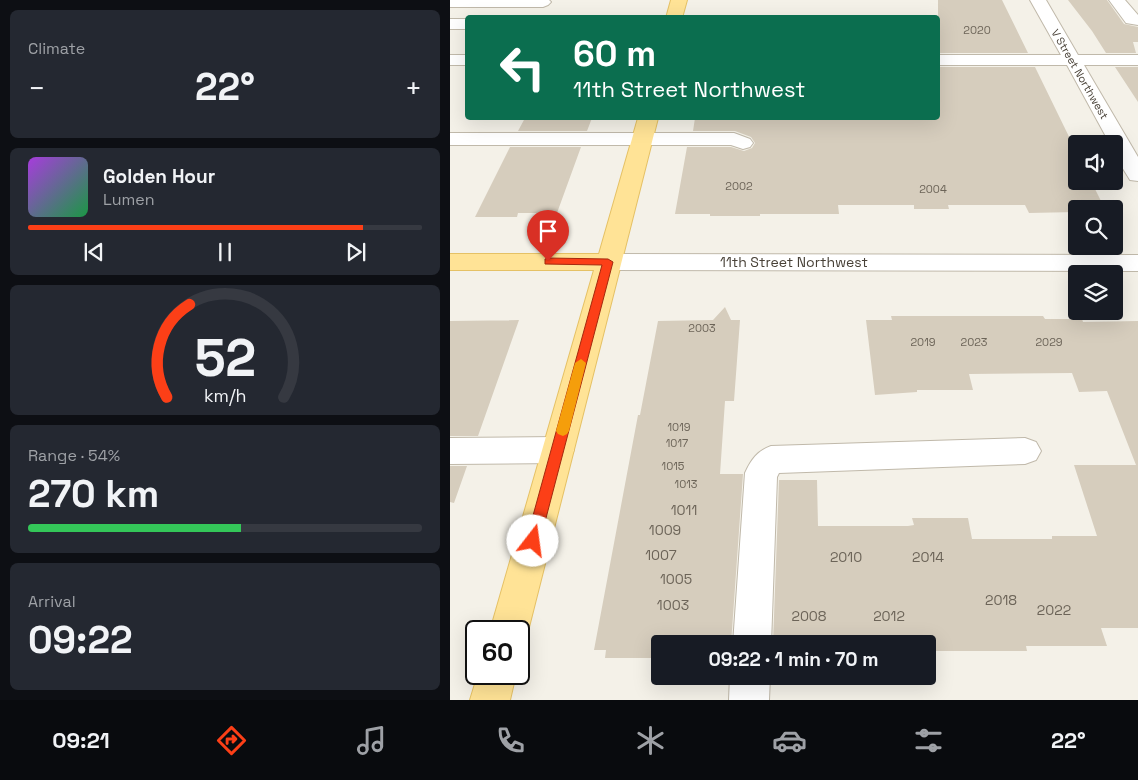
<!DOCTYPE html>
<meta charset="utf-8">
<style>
:root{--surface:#171b24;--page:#242831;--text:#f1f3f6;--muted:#9ea1a6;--line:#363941;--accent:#fc3f17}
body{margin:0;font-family:"Space Grotesk",sans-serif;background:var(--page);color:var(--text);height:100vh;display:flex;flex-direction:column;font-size:19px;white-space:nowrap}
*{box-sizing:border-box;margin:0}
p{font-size:16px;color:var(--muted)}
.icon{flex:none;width:28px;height:28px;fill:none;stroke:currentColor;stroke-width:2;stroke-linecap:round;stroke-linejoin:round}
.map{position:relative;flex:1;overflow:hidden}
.sheet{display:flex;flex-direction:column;gap:10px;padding:10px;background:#0d0f14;width:450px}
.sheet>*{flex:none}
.banner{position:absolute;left:15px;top:15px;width:475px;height:105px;border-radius:5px;box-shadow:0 5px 20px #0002;background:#0b6e4f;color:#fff;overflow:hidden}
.buttons{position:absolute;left:618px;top:135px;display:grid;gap:10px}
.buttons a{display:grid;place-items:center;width:55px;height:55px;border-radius:5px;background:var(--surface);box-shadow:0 5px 20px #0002;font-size:25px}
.speed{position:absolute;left:15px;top:620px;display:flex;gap:10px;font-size:25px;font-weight:700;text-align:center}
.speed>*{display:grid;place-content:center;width:65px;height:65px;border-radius:50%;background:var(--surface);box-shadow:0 5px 20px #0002;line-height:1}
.speed .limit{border:2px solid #111;border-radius:8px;background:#fff;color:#111}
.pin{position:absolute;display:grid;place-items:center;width:42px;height:42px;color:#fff;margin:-51px -21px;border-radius:50% 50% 50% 0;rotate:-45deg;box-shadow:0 0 5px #0007}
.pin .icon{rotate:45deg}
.me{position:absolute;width:55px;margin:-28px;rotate:15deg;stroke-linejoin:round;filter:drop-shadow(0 0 4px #0008)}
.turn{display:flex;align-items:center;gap:18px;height:105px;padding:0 25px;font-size:22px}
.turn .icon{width:65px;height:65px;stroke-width:2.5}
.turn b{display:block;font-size:35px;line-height:42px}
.big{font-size:38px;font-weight:700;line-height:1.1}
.sheet .tile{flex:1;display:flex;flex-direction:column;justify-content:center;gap:8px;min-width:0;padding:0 18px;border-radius:8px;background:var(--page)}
.sheet .dial{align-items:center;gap:0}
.dial svg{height:130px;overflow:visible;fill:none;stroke:var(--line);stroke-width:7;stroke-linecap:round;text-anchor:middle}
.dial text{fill:var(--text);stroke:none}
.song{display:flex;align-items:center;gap:15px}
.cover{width:60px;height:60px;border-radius:8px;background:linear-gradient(135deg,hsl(280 70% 55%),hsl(140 70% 35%))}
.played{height:5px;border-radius:2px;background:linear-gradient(90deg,var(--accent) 85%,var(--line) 85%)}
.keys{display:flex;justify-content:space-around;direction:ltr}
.heat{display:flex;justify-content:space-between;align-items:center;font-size:28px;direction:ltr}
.charge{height:8px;border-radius:4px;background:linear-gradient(90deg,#34c759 54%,var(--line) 0)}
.trip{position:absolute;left:201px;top:635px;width:285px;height:50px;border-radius:5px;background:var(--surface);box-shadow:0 5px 20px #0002;font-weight:700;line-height:50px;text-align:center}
.dock{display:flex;height:80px;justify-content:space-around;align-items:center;background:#090b0e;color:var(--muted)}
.dock .icon{width:35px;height:35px}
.dock .active{color:var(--accent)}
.dock b{font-size:22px;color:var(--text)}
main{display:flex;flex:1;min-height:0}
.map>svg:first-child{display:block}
.building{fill:#d6cdbd}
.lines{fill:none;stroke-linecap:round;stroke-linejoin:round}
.minor-casing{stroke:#c0b9aa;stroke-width:2}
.major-casing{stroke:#e5c165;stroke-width:2}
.minor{fill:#fff;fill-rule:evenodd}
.major{fill:#ffe396;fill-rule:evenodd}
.route{fill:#fc3f17;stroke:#a4290f}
.slow{fill:#f59e0b}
.labels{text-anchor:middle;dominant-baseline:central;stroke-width:5;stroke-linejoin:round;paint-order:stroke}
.number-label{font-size:11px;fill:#6c6458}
.far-street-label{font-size:11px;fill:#484137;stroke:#fff}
.street-label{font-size:14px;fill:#484137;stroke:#fff}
.near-number-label{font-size:14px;fill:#6c6458}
</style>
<main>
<section class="sheet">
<div class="tile"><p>Climate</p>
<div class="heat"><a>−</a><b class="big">22°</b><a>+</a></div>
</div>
<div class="tile">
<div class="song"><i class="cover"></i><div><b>Golden Hour</b><p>Lumen</p></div></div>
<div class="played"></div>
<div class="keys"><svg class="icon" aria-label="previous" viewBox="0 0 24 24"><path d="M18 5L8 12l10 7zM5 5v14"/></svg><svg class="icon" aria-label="pause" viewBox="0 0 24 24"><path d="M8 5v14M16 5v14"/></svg><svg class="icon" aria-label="next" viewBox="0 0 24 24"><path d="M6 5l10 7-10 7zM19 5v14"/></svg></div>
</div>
<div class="tile dial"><svg viewBox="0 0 100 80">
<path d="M14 69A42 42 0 1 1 86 69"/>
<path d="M14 69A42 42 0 0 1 28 12" stroke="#fc3f17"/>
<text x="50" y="56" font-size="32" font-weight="700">52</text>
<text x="50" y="72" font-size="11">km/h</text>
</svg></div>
<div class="tile"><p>Range · 54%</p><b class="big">270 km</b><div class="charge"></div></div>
<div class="tile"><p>Arrival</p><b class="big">09:22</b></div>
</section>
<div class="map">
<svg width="688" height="700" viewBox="0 0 688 700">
<rect width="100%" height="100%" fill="#f4f1e8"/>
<path class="building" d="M488 0H552L578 53H488Z
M618 0H657L674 24 688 27V42H683L686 53H656L642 31Z
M488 67H585L626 151V181H641L655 209H626V212L579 213 575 205H498L499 209H464V205H388L389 214H310V216H260V214H225L237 147H281L294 151 302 148 305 143 301 137 285 131H243L245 118H488Z
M665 67H688V102Z
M75 118H142L137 131H68Z
M60 147H131L107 213H68L67 217H25Z
M275 307 281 320H290L284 401H275L270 474H293L281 644H210V658H155L156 650H144L188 415H190L208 321 263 320Z
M441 316H593L595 319H632L633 322 688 321V628H651L657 646H576L577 651H478V644H323L329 480H367L368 526H458L464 525 462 518H518L522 539H602V536H647L624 465H686L657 391 629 392 622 373 519 374 523 390H467V392L425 395 416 320H442Z
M69 320 28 436H0V321Z
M0 466H17L4 503 0 502Z"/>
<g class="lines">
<defs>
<path id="minor" d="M0 0H99L101 2 98 5 93 7H0Z
M580 0H596L628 55H688V65H634L688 157V181L680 180C674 170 664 156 664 144H660L617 65H488V55H611Z
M659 0H675L688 15V25L676 23Z
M0 19H18V29H0Z
M0 55H18V65H0Z
M0 133H284L300 139 303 143 300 147 293 149 281 145H0Z
M158 254 688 255V271L158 270 149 268 146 262 149 256Z
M108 437 119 441 124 450 119 459 108 463 0 464V438Z
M575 438 586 442 591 451 586 460 575 464 329 473 327 477 321 644H283L295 473C301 460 307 451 321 446Z
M280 676H320L319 700H279Z"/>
<path id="major" d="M221 0H237L232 18H216Z
M188 118H208L78 631 72 644 69 646V631H40L144 270H0V254H149Z
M28 674H66L60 700H20Z"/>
</defs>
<use href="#minor" class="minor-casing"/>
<use href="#major" class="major-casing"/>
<use href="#minor" class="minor"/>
<use href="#major" class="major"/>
</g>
<path class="route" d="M98 258 158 259 163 262 90 541 88 545 83 547 78 545 76 541 152 265 95 264V259Z"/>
<path class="slow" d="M131 359 136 363 119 431 117 434 113 436 108 434 106 431 125 363Z"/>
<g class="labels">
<g class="number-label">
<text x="527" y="30">2020</text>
<text x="289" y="186">2002</text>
<text x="483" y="189">2004</text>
<text x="252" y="328">2003</text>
<text x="473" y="342">2019</text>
<text x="524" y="342">2023</text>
<text x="599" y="342">2029</text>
<text x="229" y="427">1019</text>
<text x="227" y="443">1017</text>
<text x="223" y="466">1015</text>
<text x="236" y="484">1013</text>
</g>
<g class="far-street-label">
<text transform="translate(630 74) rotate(60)">V Street Northwest</text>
</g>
<g class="street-label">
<text x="344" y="262">11th Street Northwest</text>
</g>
<g class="near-number-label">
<text x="234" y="510">1011</text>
<text x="215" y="530">1009</text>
<text x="211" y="555">1007</text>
<text x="396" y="557">2010</text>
<text x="478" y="557">2014</text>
<text x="226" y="579">1005</text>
<text x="551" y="600">2018</text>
<text x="223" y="605">1003</text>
<text x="604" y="610">2022</text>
<text x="359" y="616">2008</text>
<text x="439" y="616">2012</text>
</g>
</g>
</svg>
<div class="buttons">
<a><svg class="icon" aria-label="sound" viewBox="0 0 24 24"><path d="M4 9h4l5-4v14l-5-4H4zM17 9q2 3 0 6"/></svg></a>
<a><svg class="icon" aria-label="search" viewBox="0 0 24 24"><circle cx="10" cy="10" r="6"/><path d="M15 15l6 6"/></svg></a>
<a><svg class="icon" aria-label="layers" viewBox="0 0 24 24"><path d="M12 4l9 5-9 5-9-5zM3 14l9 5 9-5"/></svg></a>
</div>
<div class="speed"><div class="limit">60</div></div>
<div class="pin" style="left:98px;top:261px;background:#d93025"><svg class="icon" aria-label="arrive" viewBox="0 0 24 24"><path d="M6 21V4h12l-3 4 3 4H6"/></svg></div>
<svg class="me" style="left:83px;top:541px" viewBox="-20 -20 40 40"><circle r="19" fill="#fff"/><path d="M0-13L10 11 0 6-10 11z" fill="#fc3f17"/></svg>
<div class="trip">09:22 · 1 min · 70 m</div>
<div class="banner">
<div class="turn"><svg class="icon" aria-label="left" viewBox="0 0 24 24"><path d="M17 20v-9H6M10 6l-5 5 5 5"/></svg><div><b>60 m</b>11th Street Northwest</div></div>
</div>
</div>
</main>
<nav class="dock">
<b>09:21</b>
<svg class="icon active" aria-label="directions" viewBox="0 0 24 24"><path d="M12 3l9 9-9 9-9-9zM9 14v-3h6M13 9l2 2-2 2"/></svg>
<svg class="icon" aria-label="music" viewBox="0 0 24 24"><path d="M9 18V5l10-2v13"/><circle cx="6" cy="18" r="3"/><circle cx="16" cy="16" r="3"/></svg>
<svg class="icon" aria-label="phone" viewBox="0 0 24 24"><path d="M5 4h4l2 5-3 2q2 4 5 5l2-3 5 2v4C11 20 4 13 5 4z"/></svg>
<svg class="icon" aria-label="climate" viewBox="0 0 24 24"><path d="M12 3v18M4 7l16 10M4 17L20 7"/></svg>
<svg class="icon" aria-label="car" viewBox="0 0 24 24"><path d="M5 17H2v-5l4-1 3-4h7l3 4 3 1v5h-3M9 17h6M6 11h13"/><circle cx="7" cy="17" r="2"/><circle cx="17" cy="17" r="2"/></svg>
<svg class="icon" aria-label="filters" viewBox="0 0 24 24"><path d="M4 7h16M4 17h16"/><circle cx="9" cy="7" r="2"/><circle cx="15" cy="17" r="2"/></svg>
<b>22°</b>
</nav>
